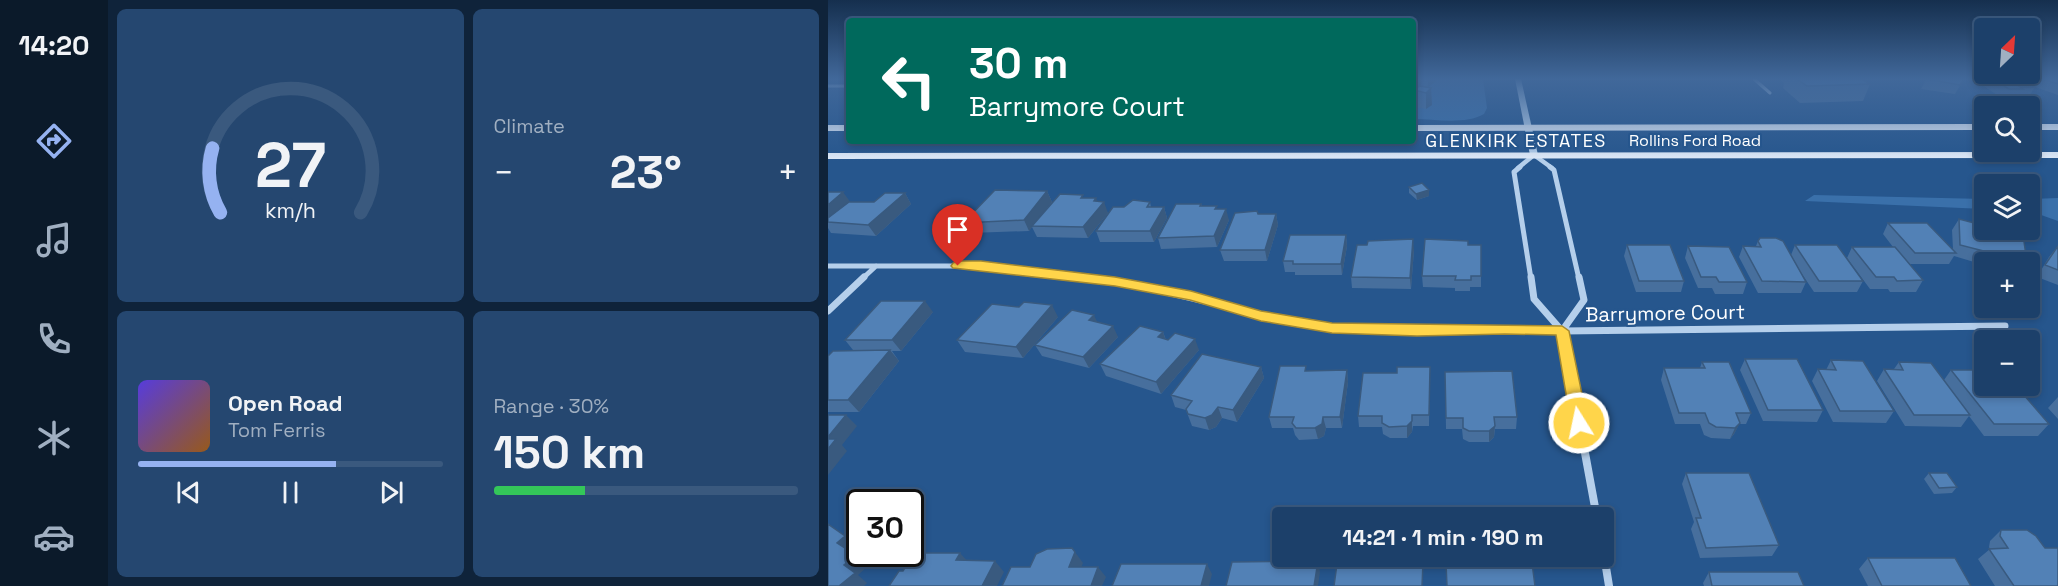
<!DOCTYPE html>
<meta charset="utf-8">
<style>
:root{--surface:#1c406a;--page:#254770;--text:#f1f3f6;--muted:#a0afc1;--line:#3a597e;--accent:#95b2f1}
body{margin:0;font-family:"Space Grotesk",sans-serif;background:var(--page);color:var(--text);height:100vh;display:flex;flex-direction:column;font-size:22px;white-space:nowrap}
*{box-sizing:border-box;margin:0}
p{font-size:20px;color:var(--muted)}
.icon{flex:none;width:33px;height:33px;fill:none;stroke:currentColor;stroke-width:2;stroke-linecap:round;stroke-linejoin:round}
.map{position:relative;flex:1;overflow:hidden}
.panel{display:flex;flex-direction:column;gap:9px;padding:9px;background:#0f233a;width:720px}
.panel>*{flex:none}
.banner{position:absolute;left:18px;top:18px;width:570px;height:126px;border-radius:6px;box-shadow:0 3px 9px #0003,0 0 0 2px var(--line);background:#00695c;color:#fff;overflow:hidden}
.needle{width:39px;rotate:25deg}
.tools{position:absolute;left:1146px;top:18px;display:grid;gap:12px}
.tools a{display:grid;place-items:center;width:66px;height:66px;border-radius:6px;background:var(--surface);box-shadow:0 3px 9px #0003,0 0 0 2px var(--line);font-size:30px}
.speed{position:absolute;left:18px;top:489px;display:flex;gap:12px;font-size:30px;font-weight:700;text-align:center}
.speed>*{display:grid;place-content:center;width:78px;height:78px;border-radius:50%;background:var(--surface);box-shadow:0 3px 9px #0003,0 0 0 2px var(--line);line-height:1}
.speed .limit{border:3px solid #111;border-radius:9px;background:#fff;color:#111}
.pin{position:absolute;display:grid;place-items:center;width:51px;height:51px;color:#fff;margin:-62px -26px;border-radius:50% 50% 50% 0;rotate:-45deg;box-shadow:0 0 6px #0007}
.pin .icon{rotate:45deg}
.me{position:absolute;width:66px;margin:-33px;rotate:350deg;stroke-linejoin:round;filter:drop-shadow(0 0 4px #0008)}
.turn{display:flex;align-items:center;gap:21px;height:126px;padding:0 24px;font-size:27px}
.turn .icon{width:78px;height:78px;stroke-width:2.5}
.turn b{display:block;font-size:42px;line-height:51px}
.big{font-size:45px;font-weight:800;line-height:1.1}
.panel .tile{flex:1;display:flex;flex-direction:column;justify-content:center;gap:9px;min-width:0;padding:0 21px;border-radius:9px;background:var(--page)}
.panel .dial{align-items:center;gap:0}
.dial svg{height:156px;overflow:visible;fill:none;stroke:var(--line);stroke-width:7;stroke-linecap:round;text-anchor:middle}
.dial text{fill:var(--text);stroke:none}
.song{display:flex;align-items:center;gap:18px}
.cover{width:72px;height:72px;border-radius:9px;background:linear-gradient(135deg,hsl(250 70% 55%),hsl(30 70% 35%))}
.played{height:6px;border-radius:3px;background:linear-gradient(90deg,var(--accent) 65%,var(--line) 65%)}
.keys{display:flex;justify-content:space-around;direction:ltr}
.heat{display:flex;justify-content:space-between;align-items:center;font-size:33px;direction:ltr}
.charge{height:9px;border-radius:4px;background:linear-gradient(90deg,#34c759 30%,var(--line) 0)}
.panel .tiles{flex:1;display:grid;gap:9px;grid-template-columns:repeat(2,1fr)}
.trip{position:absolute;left:444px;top:507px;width:342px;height:60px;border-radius:6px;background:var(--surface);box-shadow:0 3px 9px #0003,0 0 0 2px var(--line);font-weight:800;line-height:60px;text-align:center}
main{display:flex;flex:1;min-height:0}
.tab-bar{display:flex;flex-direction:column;width:108px;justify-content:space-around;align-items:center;background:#0b1a2a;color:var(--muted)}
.tab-bar .icon{width:42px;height:42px}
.tab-bar .current{color:var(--accent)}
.tab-bar b{font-size:27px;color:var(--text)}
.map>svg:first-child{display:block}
.green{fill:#3a70aa}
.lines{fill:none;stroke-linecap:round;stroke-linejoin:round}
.service{stroke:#b5cfeb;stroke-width:3}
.minor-far3{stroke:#b5cfeb;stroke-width:4.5}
.minor-far2{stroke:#b5cfeb;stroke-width:5}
.minor-far1{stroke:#b5cfeb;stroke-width:7}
.minor{stroke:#b5cfeb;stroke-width:8}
.tertiary{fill:#b5cfeb;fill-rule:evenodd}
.secondary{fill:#e0ebf9;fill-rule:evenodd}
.wall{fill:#476f9d}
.shaded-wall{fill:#395a7f}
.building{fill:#5281b6;stroke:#395a7f;stroke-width:1.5}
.route{fill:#ffd54a;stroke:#a68a30;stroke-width:1.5}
.labels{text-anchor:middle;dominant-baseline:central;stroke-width:4.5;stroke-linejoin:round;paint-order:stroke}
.far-street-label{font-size:16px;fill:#fff;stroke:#26568d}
.far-neighbourhood-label{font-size:18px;letter-spacing:1.5px;fill:#fff;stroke:#26568d}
.street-label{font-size:20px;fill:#fff;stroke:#26568d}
</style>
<main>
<nav class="tab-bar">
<b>14:20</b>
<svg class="icon current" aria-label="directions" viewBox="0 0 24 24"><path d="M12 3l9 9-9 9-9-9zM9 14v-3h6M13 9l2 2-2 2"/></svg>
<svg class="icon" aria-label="music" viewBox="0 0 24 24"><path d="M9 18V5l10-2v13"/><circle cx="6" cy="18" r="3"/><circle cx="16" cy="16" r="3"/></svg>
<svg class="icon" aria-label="phone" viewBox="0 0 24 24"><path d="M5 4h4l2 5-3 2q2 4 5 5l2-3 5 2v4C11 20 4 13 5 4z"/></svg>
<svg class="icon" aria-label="climate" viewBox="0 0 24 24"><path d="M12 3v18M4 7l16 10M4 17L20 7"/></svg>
<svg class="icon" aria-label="car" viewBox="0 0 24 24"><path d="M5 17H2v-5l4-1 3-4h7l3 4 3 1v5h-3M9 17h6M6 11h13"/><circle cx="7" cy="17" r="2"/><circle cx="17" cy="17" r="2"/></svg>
</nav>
<section class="panel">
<div class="tiles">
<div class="tile dial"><svg viewBox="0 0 100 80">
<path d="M14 69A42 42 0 1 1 86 69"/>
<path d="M14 69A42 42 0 0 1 10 36" stroke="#95b2f1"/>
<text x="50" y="56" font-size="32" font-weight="700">27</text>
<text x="50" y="72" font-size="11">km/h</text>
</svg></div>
<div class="tile"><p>Climate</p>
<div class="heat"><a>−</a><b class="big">23°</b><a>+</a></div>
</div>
<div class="tile">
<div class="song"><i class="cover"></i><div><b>Open Road</b><p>Tom Ferris</p></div></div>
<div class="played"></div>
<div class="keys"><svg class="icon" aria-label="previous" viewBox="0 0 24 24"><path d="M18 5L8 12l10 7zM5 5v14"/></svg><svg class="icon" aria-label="pause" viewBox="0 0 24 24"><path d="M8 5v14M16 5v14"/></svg><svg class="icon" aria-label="next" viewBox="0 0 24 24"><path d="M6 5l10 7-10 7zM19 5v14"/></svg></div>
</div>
<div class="tile"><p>Range · 30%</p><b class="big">150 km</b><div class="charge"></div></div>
</div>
</section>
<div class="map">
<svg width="1230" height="586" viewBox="0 0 1230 586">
<rect width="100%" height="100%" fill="#26568d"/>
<path class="green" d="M611 79H655L659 108 656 114C637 125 607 119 585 119V90L593 85 600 87Z
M986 195 1156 199V209L977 201Z
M1230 198V221L1202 211V199Z"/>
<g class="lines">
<path class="service" d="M926 79 942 93
M0 86H21"/>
<path class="minor-far3" d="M690 168 706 155 724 168"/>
<path class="minor-far2" d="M692 167 686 172 703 279
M722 167 726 170 751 279
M0 266H153L269 279
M34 279 48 266"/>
<path class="minor-far1" d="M255 277C339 287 418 315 501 328 519 330 538 329 556 330 615 332 675 329 734 331L1177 326
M703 277 706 299 734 331
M0 311 36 277
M734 331 750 416
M734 331 756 300 751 277"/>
<path class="minor" d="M750 415 769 518
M776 555 781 586"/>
<path class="tertiary" d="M687 79H693L710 155 709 157H706L702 155Z"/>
<path class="secondary" d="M1156 124V130L585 131V125Z
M1202 124H1230V130H1202Z
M0 125H21V131H0Z
M1230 152V158L0 159V153Z"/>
</g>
<path class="wall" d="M585 79H611L600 87 592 86 603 88 604 105 598 109 587 107 586 90 590 87 585 90Z
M951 79H1034L1042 84 1035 101 972 103 955 88 956 83Z
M1098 79H1136L1127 94 1093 89Z
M1148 79H1230V95L1207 87 1201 96H1191L1190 98 1175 99 1147 80Z
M581 187 601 190V196L589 200 581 193Z
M219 191 224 202 256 198 269 201 280 213 260 238 209 237 204 227 201 231 142 233 135 223Z
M0 192 22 202H46L77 193 83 204 48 236 3 233 0 228Z
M322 202 323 207H336L339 218 326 242H272L268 231 296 207Z
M373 204 374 206 389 209 401 220 389 247 333 249 330 238Z
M430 214H448L450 225 439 261H396L392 250Z
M1131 219 1151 224 1154 220 1181 231 1199 262H1156V265L1126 256 1121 264H1081L1095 280 1088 292H1062L1060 289H1042L1019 258 1024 247H1065L1055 234 1060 223 1125 249 1124 230Z
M518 235 519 246 514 275H467V272H457L455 261Z
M930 241 963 255 967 245 1035 281 1029 292H986L968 265 978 282 973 293H930L911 257 915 246H928Z
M640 245 653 276V287H642V291H627V288L595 287 594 276Z
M799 245 856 281 853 292H808L796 256Z
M860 246 919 282 915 294H887L884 288H870L857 258Z
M1230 246V285L1209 277 1221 257Z
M586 250 583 289 524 288 523 277Z
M105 312 73 351H64L71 361 31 412H0V356L25 350 17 340Z
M230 317 195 358 137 352 129 340Z
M269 322 290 337 261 368 214 356 207 345Z
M335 332 338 340 371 350 333 394 278 376 272 364Z
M917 359 995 410 989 422 935 421 912 370Z
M1003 360 1066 411 1058 423 1005 422 984 381 990 369 998 370Z
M874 362 923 413 918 424H911L906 434 902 439 883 438 876 435 872 424H847L833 380 836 368H872Z
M1071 362 1116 380 1123 370 1221 424 1210 436H1156L1141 416 1133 427 1077 426 1049 381 1056 369H1066Z
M433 367 436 378 409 422 394 418 388 427 381 430 364 426 358 410 347 407 343 395Z
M602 367 601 426H585L584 432 579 438H562L555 434 554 427H531L530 416 569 373Z
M519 370 520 382 514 428H498L496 436 490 439 471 440 467 435 465 428H444L441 417 479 371Z
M617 372 689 417 688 429H667L666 437 661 442H641L635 439 634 429H618Z
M1230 397V419L1220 408Z
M858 473 951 545 944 556 872 558 863 529 866 522 854 484Z
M1101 473 1129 487 1124 493 1106 494 1096 479Z
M1173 530 1217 548 1230 586H1167L1150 559 1162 549 1161 547 1162 541Z
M1040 558 1143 586H1040L1031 569Z
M881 572 976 586H876L875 583Z"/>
<path class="shaded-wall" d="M589 79H593V85L585 90V81Z
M600 79H611L600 87Z
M603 88 604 105 598 109V93Z
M601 190V196L589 200 588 194Z
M219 191 224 202 201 231 196 220Z
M15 192 23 203 0 222V205Z
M77 193 83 204 48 236 40 225Z
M268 198 272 207 276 202 280 213 260 238 255 227 266 201Z
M336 207 339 218 326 242 322 231Z
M398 209 401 220 389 247 386 236Z
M448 214 450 225 439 261 437 250Z
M518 235 519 246 514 275 513 264Z
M585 239 586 250 583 289 582 278Z
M97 301 105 312 73 351 64 340Z
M224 305 230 317 195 358 188 347Z
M266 315 271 326 261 320Z
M285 326 290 337 261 368 255 357Z
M335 332 339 344 330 337Z
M367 339 371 350 333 394 328 382Z
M62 350 71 361 31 412 20 400Z
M433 367 436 378 409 422 405 410Z
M519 370 520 382 514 428 512 417Z
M390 407 394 418 388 427 381 430 377 418Z
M18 415 29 426 14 445 19 451 0 475V437Z
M584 415V432L579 438V426Z
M495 417 498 428 496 436 490 439 487 428Z
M912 423 906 434 902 439 907 428Z
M667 426 666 437 661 442V431Z
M17 536 30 547 21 554 9 543Z
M247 552 255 563 249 578 241 567Z
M132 553 142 564 128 560Z
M28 555 40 566 30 575 39 583 36 586H11L16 565Z
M167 561 176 572 169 586H154Z
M490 561 492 572 490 586H486Z
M379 564 384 574 381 586H373Z
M270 567 278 577 274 586H263Z"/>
<path class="building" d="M969 79H1034L1042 84 979 86Z
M1098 79H1136L1132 85Z
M1164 79H1193L1207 87H1192L1195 89H1181Z
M1214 79H1230V84Z
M592 86 603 88 598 93 586 90Z
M594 183 601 190 588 194 581 187Z
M167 190 219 191 196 220 135 223Z
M0 192H15L0 205Z
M57 193H77L40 225 0 222V218L21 202H46Z
M232 194 255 195 253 198H268L266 201 276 202 255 227 204 226Z
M305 200 322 202 319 207H336L322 231H268L285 207H296Z
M348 204H373L372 206H389L387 209H398L386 236 330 238Z
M429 211 430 214H448L437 250H392L407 213Z
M1131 219 1154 225V220H1156V230H1181V231L1195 235 1199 262 1132 245Z
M1060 223H1099L1128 253H1087Z
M462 235H518L513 264H465V261H455Z
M932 238H948L955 241 978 282 934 281 915 246 933 247 930 241Z
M585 239 582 278 523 277 529 245H539L540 241Z
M597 239 640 241V245H653V276H643V280H627L628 276H594Z
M799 245H842L856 281H811Z
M967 245H1009L1035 281H991Z
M860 246 901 247 919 282H891L888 277H873Z
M1230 246V270L1217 265Z
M1024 247H1067L1095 280 1069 281 1066 277H1048Z
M53 301H97L64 340H17Z
M196 302 224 305 188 347 129 340 164 304 191 307Z
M244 310 266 315 261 320 285 326 255 357 207 345Z
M312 326 335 332 330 337 340 340 347 333 367 339 328 382 272 364Z
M62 350 20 400H0V356L5 351Z
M374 354 433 367 405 410 390 407 384 415 377 418 360 414 358 409 364 401 343 395Z
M917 359H969L995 410H940Z
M1003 360 1035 361 1066 411H1012L990 369 1008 370Z
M874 362H901L923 413H908L912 423 907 428 888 427 881 423 877 413H851L836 368H877Z
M1071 362 1103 363 1142 415H1086L1056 369 1075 370Z
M452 366H478L477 371 519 370 512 417H495L494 424 487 428H468L464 423 466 417H441Z
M569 367H602L601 415H584V421L579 426 561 427 554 423V416H530L535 373H569Z
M1123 370H1156V386H1188L1221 424H1166Z
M684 371 689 417H666L667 426 661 431H641L635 428V418H618L617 372Z
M0 415H18L0 437Z
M0 439H8L0 449Z
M858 473H921L951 545 878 548 868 518H873Z
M1101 473H1119L1129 487 1111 488Z
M0 524 17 536 9 543 28 555 16 565 27 573 11 586H0Z
M1173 530H1199L1208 536 1217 548H1230V586H1186L1161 549 1180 548 1172 536Z
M244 548 247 552 241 567H270L263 586H174L183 567H202L208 554 219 549Z
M86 553H132L128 560 167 561 154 586H61L71 571H75Z
M1040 558H1127L1143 586H1054Z
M490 561 486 586H398L404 562Z
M595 563 594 586H506L509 564Z
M704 563 707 586H619L618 564Z
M293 564H379L373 586H284Z
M881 572H970L976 586H884Z"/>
<linearGradient id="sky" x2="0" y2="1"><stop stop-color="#152f4e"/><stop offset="0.49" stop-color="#41689a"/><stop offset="1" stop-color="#41689a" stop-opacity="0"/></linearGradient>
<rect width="1230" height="161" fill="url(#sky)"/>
<path class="route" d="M130 261H153L287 277 363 291 433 311 504 323 734 326 741 331 760 423 757 428 751 430 745 428 743 423 728 335 677 334 589 336 504 333 433 321 362 300 287 286 125 268 123 266 125 263Z"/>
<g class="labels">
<g class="far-street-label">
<text x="867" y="140">Rollins Ford Road</text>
</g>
<g class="far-neighbourhood-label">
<text x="688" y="140">GLENKIRK ESTATES</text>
</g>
<g class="street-label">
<text transform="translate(837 313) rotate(-1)">Barrymore Court</text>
</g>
</g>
</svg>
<div class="tools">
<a><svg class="needle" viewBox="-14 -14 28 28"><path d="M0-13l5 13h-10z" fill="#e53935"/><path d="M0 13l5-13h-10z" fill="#a0afc1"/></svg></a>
<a><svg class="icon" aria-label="search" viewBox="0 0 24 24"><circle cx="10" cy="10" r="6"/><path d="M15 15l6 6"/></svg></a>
<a><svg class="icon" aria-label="layers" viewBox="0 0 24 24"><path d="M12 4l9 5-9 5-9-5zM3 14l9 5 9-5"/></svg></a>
<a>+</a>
<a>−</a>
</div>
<div class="speed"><div class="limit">30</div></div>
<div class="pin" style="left:130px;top:266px;background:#d93025"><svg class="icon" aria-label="arrive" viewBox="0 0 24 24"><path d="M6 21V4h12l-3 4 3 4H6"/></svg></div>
<svg class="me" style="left:751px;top:423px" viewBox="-20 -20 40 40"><circle r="17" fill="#ffd54a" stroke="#fff" stroke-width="3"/><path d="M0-11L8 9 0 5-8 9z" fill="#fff"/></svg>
<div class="trip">14:21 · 1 min · 190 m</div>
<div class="banner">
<div class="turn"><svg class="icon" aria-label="left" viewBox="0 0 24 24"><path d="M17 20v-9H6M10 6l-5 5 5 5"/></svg><div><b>30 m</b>Barrymore Court</div></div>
</div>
</div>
</main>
